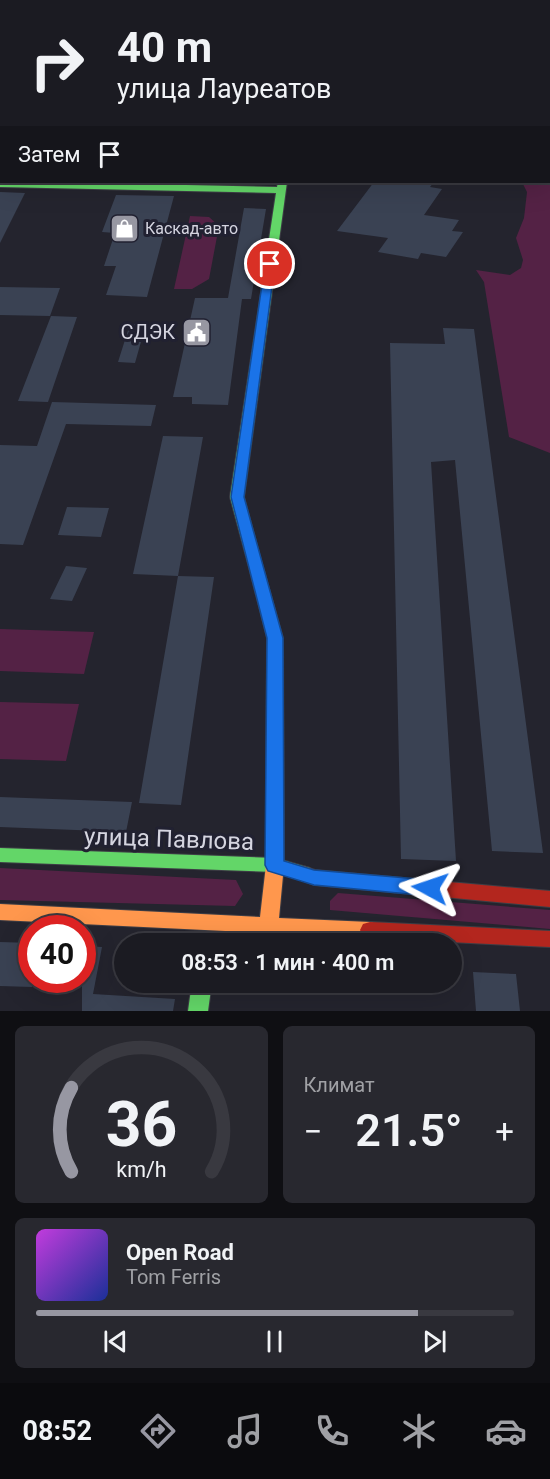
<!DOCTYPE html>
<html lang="ru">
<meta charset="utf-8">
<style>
:root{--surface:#1b1b22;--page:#28282f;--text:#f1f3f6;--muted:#a0a1a5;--line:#393940;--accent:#9797a2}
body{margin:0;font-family:Roboto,sans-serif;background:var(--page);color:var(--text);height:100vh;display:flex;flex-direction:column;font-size:22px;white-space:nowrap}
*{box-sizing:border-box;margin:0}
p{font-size:20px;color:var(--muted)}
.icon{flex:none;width:33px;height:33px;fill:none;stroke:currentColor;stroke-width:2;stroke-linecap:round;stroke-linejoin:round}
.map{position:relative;height:1011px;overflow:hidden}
.panel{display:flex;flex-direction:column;gap:15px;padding:15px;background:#0f0f13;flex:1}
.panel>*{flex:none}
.guide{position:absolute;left:0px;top:0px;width:550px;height:183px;box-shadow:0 6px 24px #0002,0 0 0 2px var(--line);background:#1b1b22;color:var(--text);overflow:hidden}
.speed{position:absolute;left:18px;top:915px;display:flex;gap:12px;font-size:30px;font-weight:700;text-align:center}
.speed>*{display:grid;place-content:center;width:78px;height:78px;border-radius:50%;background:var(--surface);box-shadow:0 6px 24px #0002,0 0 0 2px var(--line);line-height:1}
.speed .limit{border:9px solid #d22;background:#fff;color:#111}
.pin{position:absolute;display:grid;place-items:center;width:51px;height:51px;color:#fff;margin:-26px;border:3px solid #fff;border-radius:50%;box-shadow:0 2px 6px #0007}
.me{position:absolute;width:66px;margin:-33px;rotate:275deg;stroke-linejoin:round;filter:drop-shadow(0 0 4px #0008)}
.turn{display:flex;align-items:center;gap:21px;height:126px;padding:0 18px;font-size:27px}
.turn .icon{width:78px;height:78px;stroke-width:2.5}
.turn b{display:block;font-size:42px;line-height:51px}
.then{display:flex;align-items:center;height:57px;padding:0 18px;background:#0003;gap:12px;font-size:22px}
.big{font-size:45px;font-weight:600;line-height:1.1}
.panel .widget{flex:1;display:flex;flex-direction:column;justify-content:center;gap:9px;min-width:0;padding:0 21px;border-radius:9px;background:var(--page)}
.panel .dial{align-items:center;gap:0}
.dial svg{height:156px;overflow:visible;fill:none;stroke:var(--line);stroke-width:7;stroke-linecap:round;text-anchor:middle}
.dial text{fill:var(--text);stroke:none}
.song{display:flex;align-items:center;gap:18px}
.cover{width:72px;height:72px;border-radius:9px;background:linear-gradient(135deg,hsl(290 70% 55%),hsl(230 70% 35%))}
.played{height:6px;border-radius:3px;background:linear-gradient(90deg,var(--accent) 80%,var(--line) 80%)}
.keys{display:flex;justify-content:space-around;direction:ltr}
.heat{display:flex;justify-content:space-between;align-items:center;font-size:33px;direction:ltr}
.panel .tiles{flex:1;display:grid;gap:15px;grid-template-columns:1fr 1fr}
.widget:last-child{grid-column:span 2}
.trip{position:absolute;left:114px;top:933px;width:348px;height:60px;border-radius:30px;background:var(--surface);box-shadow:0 6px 24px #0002,0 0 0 2px var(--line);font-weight:600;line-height:60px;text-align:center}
.dock{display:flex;height:96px;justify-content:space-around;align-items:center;background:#0b0b0e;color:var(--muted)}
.dock .icon{width:42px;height:42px}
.dock .selected{color:var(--accent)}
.dock b{font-size:27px;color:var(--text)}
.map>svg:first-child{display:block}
.green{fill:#542245}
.building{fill:#3a4253}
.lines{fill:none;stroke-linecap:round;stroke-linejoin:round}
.fast-casing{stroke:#3e3e46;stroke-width:2}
.slow-casing{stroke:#3e3e46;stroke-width:2}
.jam-casing{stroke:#3e3e46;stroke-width:2}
.fast{fill:#63d668;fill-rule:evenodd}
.slow{fill:#ff974d;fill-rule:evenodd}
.jam{fill:#b3261e;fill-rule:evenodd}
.route{fill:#1a73e8;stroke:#114b97;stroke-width:1.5}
.labels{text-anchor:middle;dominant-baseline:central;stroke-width:6;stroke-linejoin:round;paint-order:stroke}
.far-poi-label{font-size:16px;fill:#d5d5e0;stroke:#212131;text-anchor:start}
.poi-label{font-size:20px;fill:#d5d5e0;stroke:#212131;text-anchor:end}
.near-street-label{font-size:24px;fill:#d5d5e0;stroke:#212131}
</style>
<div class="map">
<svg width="550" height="1011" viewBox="0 0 550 1011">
<rect width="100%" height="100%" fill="#24242e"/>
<path class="green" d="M0 177 2 182H221L261 184 0 182Z
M549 180H550V453L509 437 484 282 476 270 510 275 521 268 523 260 516 238 524 218 527 192 522 182Z
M190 216 209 217 219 226 209 279 192 289H174Z
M0 629 94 632 84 674 0 671Z
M0 702 79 704 66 761 0 759Z
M0 868 236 880 243 894 235 906 0 900Z
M338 893 550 910V929L330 910V901Z"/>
<path class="building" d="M374 182H434L430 187 442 189 424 215 459 220 452 231 463 232 446 257 421 253 418 259 378 252 388 238 337 231Z
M0 192 25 193 0 243Z
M116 195 174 196 147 297 106 295 116 266H104L115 233 102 232Z
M244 208 266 209 251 299H242L228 405 192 404V397H173L195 298H228Z
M0 287 60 288 50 316 0 315Z
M51 316 77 317 48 402 18 401Z
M130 324H146L135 363 118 362Z
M443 328 474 329 543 853 492 851 455 460 431 462 456 861 401 859 390 343 445 344Z
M52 402 156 405 151 426 66 424 23 545 0 544V445L37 446Z
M163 436 203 437 178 576 133 574Z
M67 507 109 508 101 537 58 535Z
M66 566 87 568 72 601 50 599Z
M178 576 214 577 181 805 139 803Z
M0 797 132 802 126 832 0 827Z
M0 942 32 943V987L0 986Z
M82 946 102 947 93 994 175 999 173 1011H82Z
M473 972 516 974 520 1011H476Z"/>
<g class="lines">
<defs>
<path id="fast" d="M0 181 277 187 278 182H287L244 497 261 560 259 563H249L247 560 230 497 276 193 0 187Z
M0 848 275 858 310 868 312 873 310 878 303 880 275 872 0 862Z
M192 982H212L208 1011H188Z"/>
<path id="slow" d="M254 556 261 560 283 638 284 865 279 918 370 922 377 924 380 930 377 936 370 938 0 920V904L260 917 266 865 267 638 247 560Z"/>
<path id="jam" d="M326 0H332V2H326Z
M303 866 315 870 550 891V907L314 885 296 878 294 873 296 868Z
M370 922 550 931V947L370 938 363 936 360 930 363 924Z"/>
</defs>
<use href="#fast" class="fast-casing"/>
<use href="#slow" class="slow-casing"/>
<use href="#jam" class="jam-casing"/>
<use href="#fast" class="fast"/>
<use href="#slow" class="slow"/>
<use href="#jam" class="jam"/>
</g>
<path class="route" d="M270 261 275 264 244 497 283 638 284 861 314 870 430 880 437 882 440 888 437 893 430 896 314 885 268 871 265 865 267 638 231 497 265 264Z"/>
<defs>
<symbol id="shop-square" viewBox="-11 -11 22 22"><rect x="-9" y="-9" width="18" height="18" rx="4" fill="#9797a2" stroke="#212131"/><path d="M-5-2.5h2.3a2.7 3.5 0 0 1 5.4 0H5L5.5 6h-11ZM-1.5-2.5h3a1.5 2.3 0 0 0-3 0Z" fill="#fff"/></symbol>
<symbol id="civic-square" viewBox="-11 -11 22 22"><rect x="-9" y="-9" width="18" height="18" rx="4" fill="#9797a2" stroke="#212131"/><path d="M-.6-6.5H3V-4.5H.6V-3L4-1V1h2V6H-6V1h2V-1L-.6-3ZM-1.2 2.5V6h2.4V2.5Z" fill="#fff"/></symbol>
</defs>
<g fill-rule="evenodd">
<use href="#shop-square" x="108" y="212" width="33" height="33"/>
<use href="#civic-square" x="180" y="316" width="33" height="33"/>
</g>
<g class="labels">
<g class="far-poi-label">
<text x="145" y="228">Каскад-авто</text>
</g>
<g class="poi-label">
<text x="175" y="332">СДЭК</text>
</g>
<g class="near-street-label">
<text transform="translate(169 839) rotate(2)">улица Павлова</text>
</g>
</g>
</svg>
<div class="speed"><div class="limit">40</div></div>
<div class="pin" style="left:270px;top:264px;background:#d93025"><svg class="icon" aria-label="arrive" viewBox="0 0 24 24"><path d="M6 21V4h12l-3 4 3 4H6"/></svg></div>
<svg class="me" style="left:430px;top:888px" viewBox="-20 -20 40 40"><path d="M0-17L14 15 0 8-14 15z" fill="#1a73e8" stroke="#fff" stroke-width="4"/></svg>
<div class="trip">08:53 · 1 мин · 400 m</div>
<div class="guide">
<div class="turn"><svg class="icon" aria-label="right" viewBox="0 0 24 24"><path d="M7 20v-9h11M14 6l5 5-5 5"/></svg><div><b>40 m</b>улица Лауреатов</div></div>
<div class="then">Затем<svg class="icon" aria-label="arrive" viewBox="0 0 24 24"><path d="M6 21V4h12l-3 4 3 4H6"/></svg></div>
</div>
</div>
<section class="panel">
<div class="tiles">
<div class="widget dial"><svg viewBox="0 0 100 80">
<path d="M14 69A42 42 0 1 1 86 69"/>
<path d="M14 69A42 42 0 0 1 14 26" stroke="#9797a2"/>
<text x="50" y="56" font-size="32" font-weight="700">36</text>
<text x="50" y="72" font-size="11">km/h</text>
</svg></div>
<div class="widget"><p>Климат</p>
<div class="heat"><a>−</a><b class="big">21.5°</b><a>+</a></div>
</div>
<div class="widget">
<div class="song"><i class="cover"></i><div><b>Open Road</b><p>Tom Ferris</p></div></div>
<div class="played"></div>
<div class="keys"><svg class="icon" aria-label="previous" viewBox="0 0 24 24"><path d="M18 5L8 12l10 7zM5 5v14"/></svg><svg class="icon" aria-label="pause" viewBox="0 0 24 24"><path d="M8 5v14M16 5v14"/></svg><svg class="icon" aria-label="next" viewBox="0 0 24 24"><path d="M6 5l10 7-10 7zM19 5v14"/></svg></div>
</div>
</div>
</section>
<nav class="dock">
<b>08:52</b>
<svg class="icon selected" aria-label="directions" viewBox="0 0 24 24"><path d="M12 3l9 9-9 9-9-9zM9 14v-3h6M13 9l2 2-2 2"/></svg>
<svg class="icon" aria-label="music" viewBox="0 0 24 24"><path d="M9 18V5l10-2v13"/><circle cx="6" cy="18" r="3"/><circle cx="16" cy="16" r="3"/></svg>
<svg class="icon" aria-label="phone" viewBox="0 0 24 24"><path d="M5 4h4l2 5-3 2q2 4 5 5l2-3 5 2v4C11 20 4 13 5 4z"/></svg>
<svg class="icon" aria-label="climate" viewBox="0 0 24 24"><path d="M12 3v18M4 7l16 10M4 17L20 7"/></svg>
<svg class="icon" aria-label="car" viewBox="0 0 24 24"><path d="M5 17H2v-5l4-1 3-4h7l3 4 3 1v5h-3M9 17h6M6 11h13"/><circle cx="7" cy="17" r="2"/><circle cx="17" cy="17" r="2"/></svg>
</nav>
